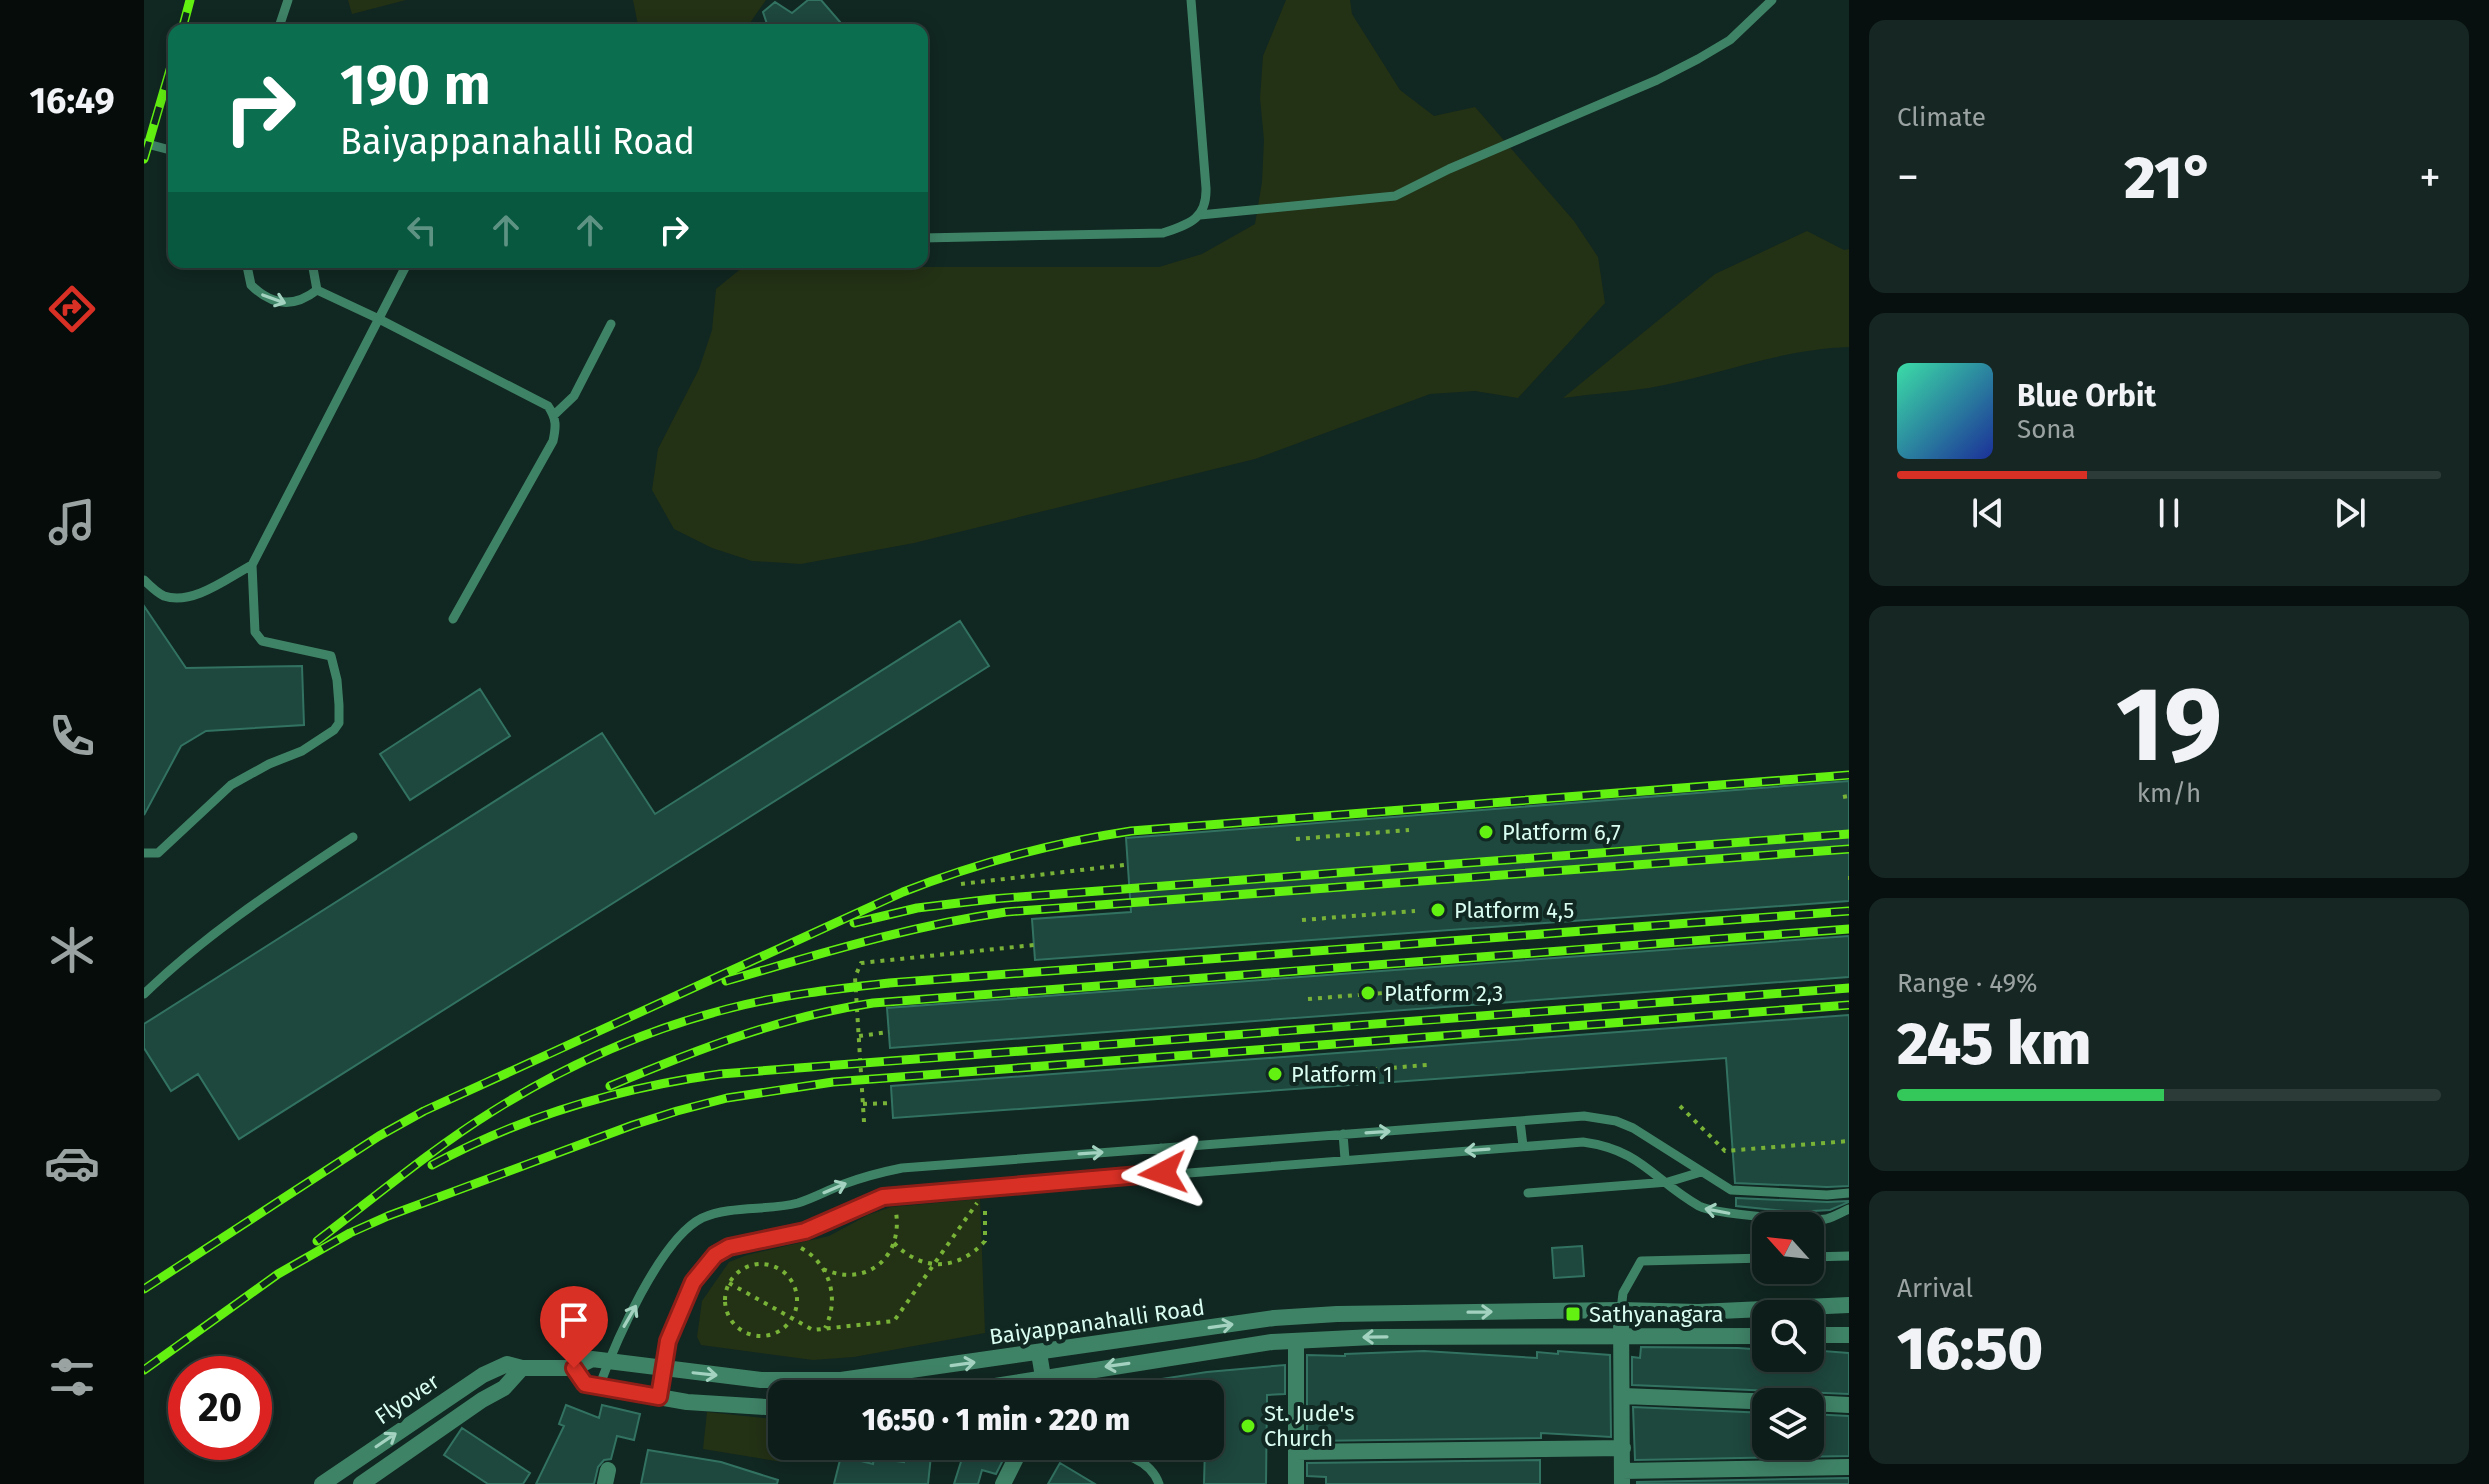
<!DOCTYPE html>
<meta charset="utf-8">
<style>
:root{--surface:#0d1d19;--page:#162622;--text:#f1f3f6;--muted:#9aa2a2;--line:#2d3b38;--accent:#d93025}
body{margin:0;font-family:"Fira Sans",sans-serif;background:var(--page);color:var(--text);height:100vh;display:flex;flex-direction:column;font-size:30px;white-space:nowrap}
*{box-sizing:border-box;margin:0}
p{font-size:26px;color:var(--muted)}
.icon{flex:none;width:44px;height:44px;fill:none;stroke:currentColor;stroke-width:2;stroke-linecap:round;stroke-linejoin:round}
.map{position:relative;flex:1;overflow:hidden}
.drawer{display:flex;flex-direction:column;gap:20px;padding:20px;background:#07100e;width:640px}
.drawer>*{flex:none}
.top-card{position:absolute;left:24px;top:24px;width:760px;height:244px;border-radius:16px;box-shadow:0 4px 20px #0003,0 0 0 2px var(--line);background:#0b6e4f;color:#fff;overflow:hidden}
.needle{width:52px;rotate:297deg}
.buttons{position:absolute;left:1608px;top:1212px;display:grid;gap:16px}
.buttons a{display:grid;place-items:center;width:72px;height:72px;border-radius:16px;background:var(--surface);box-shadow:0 4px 20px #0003,0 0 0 2px var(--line);font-size:40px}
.speed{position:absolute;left:24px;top:1356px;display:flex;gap:16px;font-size:40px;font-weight:700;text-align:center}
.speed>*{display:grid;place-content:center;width:104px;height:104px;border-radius:50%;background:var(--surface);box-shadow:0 4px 20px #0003,0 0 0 2px var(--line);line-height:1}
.speed .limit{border:12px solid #d22;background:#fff;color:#111}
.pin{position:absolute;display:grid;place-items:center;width:68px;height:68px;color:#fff;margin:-82px -34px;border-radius:50% 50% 50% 0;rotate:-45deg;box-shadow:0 0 8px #0007}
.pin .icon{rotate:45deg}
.me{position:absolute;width:88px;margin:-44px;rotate:266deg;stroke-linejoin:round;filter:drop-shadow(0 0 6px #0008)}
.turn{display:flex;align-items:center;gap:28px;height:168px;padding:0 40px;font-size:36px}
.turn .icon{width:104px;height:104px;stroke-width:2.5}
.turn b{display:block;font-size:56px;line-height:68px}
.lanes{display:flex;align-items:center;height:76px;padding:0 40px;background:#0003;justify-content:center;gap:40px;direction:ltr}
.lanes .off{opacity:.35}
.big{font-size:60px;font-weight:800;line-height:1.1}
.drawer .widget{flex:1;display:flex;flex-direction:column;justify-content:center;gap:12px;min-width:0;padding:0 28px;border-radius:16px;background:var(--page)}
.drawer .dial{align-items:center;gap:0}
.dial b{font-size:104px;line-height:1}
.song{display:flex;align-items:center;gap:24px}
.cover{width:96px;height:96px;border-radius:12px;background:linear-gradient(135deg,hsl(160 70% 55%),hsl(230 70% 35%))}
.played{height:8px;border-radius:4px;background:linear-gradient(90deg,var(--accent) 35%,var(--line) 35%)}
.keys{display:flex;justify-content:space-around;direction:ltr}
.heat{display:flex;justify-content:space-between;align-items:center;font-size:44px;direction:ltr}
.charge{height:12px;border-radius:6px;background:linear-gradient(90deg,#34c759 49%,var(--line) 0)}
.trip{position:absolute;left:624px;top:1380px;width:456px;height:80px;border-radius:16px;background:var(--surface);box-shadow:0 4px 20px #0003,0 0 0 2px var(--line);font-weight:800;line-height:80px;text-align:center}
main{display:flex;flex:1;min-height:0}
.tabs{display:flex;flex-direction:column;width:144px;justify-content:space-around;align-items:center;background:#050c0a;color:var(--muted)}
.tabs .icon{width:56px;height:56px}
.tabs .active{color:var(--accent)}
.tabs b{font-size:36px;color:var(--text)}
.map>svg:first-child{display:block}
.green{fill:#233115}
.building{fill:#1e473d;stroke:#327261;stroke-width:2}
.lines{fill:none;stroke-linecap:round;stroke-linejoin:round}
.path{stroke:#78b337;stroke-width:4;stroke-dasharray:4 6;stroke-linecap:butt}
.service{stroke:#3f8367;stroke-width:9}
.minor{stroke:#3f8367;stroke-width:16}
.tertiary{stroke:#3f8367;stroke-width:16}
.rail-casing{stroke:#62f111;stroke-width:9}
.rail{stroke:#112721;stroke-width:6;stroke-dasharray:18;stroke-linecap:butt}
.oneway{stroke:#a4d2c1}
.route-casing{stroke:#8d1f18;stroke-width:20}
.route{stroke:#d93025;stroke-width:14}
.poi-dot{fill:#62f111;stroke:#112721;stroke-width:3}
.labels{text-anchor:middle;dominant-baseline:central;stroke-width:8;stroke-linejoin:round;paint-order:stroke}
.poi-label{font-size:22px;fill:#dafdf1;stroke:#112721;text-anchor:start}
.street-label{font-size:22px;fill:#dafdf1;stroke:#112721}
</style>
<main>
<nav class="tabs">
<b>16:49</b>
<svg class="icon active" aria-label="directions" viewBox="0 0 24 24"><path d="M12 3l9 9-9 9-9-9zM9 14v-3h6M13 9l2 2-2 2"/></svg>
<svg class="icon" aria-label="music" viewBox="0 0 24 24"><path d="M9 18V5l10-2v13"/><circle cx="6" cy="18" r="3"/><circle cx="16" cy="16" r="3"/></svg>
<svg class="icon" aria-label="phone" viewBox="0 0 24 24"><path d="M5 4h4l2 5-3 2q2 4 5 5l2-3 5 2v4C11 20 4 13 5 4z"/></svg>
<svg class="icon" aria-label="climate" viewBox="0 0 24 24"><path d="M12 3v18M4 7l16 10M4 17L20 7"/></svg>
<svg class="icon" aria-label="car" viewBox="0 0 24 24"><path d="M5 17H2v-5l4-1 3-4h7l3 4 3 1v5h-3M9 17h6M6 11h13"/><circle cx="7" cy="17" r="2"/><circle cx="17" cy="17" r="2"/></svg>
<svg class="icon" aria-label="filters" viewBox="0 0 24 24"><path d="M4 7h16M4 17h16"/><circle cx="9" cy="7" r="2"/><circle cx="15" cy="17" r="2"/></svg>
</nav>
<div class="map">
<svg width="1705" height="1484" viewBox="0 0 1705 1484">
<rect width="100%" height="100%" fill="#112721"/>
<path class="green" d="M204 0H262L208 14Z
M489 0H622L601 30H495Z
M1142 0H1206L1208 14 1256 90 1290 116 1331 107 1430 221 1454 257 1461 303 1374 398 1331 391 1286 394 1111 459 770 543 657 564 608 561 568 548 530 529 508 490 514 449 555 369 568 330 572 289 604 263 739 267H1015L1058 254 1111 224 1118 182 1120 140 1116 98 1119 56Z
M1663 231 1700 250 1705 249V347C1636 349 1572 376 1505 388 1477 392 1447 394 1419 398L1571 274Z
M836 1199 841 1333 710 1357 669 1360 557 1345 553 1337 558 1301 585 1262 603 1255 685 1236 724 1215 747 1207Z
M563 1412 638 1420V1446H738L638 1462 559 1449Z"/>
<path class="building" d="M664 0H677L703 30H625L619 12 631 2 648 13Z
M0 606 42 668 158 666 160 725 62 731 37 746 0 815Z
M816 621 845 666 95 1139 54 1074 27 1091 0 1048V1024L458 733 511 814Z
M336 689 366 736 266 800 236 754Z
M1705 781V901L891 960 888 919 987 912 982 838Z
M1705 936V977L746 1048 743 1008Z
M1705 1015V1186L1683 1187 1591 1183 1582 1058 749 1118 747 1086Z
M1592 1198 1683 1202 1705 1201V1202L1686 1210 1651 1212 1592 1206Z
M1438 1246 1440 1276 1410 1278 1408 1248Z
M1497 1347 1594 1348 1622 1350V1358H1666V1350L1705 1353V1394L1488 1385V1357L1496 1358Z
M1280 1351 1393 1358V1352L1414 1354V1351L1466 1355 1467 1437 1397 1433V1438L1163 1441V1355L1201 1356V1354Z
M1141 1365V1394L1123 1395 1122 1484H1060L1061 1446H1066V1394H992L991 1383 1063 1372Z
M422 1405 455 1418 458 1405 496 1414 490 1440 473 1436 467 1459 460 1460 454 1467 450 1484H392L420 1426 415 1424Z
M1489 1407 1622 1413V1446H1666V1414L1705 1416V1456L1491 1460Z
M318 1428 386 1473 379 1484H344L300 1455Z
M761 1446H788L784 1484H690L697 1456 729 1464 730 1458 760 1462Z
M822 1446H866L852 1474 838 1470 834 1484H810Z
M504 1450 577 1462 634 1480 633 1484H497Z
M1396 1460V1484H1182V1477L1163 1476V1463Z
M916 1463 951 1484H904Z
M1705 1478V1484H1493V1482Z"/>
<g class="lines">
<path class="path" d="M1699 797 1705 796
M1152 839 1265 830
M1704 878H1705
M817 884 980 865
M1158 920 1271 911
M1164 999 1277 990
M715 1036 745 1032
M1169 1074 1283 1065
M719 1104 748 1103
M1536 1106 1581 1151 1705 1141
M720 1122 711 977 717 963 890 945
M750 1243C778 1272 814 1271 841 1241V1205
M657 1248C686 1264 696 1299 681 1328
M581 1300a36 36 0 1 1 72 0a36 36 0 1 1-72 0Z
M679 1269C722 1288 759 1258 752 1212
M585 1283 669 1330 750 1321 833 1203"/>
<path class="service" d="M134 30 144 0
M0 143 30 151
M1056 215 1251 196 1305 169 1513 80 1554 59 1586 40 1628 0
M778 238 1019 233C1045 224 1063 219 1062 188L1047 0
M104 262 103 266 107 285C128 306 150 308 173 290
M165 262 169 268 173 290
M173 290 235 319 404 406C413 419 412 427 409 441L309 619
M410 415 430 396 467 324
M0 580C5 585 13 593 20 596 49 606 85 577 108 565
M0 853H14L87 785 125 764 158 751 190 730 195 723V705L193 680 187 656 118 641 111 632 108 565 264 262
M0 994C63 933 137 885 209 837
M1376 1121 1379 1146
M1199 1134 1201 1159
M1017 1148 1019 1173
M1384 1193 1524 1182 1557 1172
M1666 1257 1705 1256
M1477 1310 1479 1293 1497 1261 1622 1258
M455 1387C471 1343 516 1239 558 1218 587 1205 624 1211 654 1203 670 1198 684 1190 700 1184 719 1177 738 1172 758 1168L1440 1116 1472 1121 1489 1128 1587 1190 1683 1195 1705 1193
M515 1397C521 1351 538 1266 587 1246 610 1237 636 1238 660 1231 687 1223 712 1207 739 1197L1439 1142C1498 1150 1509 1180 1555 1206 1570 1214 1664 1222 1682 1219 1690 1217 1698 1212 1705 1209
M944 1446C970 1452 1005 1455 1015 1484"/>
<path class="minor" d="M1477 1310 1478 1484
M1152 1341V1484
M894 1394 899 1377 895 1353
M1479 1396 1632 1402
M1666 1403 1705 1405
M1152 1452 1479 1448
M1478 1471 1705 1467
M461 1484 464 1470
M859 1484 878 1446"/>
<path class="tertiary" d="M1666 1335H1705
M430 1368 441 1384 543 1402 638 1408
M800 1394 1128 1342 1229 1337 1622 1336
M178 1484 339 1375 363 1364 378 1368H430L448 1359 617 1380H697L1130 1318 1193 1314 1477 1310 1554 1312 1705 1305
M217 1484 338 1400 360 1388 378 1368"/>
<defs>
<path id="rail" d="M38 30 46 0
M0 159 30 56
M710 923 773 908 848 899 1705 834
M582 981C676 954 765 926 862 912L1705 849
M466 1086C552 1050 636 1017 729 1003L1705 929
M288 1165C378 1116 475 1088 576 1074L1705 988
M173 1241C231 1197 288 1149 349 1111 421 1066 501 1030 583 1009 636 995 691 989 745 983L1705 911
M0 1289 235 1136 280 1111 759 892C833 863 908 843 987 831L1705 775
M0 1370 134 1274 206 1233 244 1216 489 1125 533 1111 583 1098 689 1082 1705 1005"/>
</defs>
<use href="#rail" class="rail-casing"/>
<use href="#rail" class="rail"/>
</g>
<defs><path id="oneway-shaft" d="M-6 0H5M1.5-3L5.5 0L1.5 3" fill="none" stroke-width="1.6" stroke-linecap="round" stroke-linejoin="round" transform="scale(2)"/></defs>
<g class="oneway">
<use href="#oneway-shaft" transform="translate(130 299) rotate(20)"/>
<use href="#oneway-shaft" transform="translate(1234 1132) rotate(-4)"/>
<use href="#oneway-shaft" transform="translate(1333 1150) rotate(176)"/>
<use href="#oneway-shaft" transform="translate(947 1153) rotate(-4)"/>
<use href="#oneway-shaft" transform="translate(691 1188) rotate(-23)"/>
<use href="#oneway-shaft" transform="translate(1573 1211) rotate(-169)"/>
<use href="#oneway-shaft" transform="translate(1336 1312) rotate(-1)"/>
<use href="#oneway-shaft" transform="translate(486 1316) rotate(-60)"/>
<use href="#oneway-shaft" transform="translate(1077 1326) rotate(-8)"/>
<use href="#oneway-shaft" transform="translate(1231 1337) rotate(179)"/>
<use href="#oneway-shaft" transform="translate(819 1364) rotate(-8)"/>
<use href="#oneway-shaft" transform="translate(973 1365) rotate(172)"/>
<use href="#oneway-shaft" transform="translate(561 1374) rotate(6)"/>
<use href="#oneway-shaft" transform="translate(242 1440) rotate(-34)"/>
</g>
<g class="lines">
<defs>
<path id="route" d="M430 1368 441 1384 515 1397 524 1341 549 1282 571 1255 585 1247 661 1231 739 1197 1019 1173"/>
</defs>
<use href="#route" class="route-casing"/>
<use href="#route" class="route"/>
</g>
<g class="poi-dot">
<circle cx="1342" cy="832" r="8"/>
<circle cx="1294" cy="910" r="8"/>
<circle cx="1224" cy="993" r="8"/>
<circle cx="1131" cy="1074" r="8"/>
<rect x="1421" y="1306" width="16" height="16" rx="4"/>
<circle cx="1104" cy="1426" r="8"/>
</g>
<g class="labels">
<g class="poi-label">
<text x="1358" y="832">Platform 6,7</text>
<text x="1310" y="910">Platform 4,5</text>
<text x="1240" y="993">Platform 2,3</text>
<text x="1147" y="1074">Platform 1</text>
<text x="1445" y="1314">Sathyanagara</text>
<text x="1120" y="1413">St. Jude's<tspan x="1120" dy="25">Church</tspan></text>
</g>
<g class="street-label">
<text transform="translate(953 1322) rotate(-8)">Baiyappanahalli Road</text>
<text transform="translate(263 1399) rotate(-34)">Flyover</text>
</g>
</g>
</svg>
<div class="buttons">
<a><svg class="needle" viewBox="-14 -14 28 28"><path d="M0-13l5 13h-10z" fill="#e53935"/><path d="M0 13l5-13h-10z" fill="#9aa2a2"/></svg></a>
<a><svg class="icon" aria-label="search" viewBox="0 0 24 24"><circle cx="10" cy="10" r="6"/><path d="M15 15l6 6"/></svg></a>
<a><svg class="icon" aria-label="layers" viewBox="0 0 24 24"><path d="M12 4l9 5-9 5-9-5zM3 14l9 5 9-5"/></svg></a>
</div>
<div class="speed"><div class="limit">20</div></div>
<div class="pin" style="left:430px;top:1368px;background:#d93025"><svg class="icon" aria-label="arrive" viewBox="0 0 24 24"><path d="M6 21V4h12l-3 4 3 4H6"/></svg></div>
<svg class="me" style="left:1019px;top:1173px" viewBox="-20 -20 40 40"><path d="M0-17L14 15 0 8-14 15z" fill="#d93025" stroke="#fff" stroke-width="4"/></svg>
<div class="trip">16:50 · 1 min · 220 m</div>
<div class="top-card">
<div class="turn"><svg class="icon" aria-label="right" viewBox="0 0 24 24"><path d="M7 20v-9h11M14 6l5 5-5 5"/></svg><div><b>190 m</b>Baiyappanahalli Road</div></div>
<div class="lanes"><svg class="icon off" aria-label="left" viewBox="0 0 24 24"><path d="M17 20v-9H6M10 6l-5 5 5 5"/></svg><svg class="icon off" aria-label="ahead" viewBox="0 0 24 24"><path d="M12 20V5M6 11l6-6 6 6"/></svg><svg class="icon off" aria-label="ahead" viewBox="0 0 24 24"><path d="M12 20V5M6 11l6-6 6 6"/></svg><svg class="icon" aria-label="right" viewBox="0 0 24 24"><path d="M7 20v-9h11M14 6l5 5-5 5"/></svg></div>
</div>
</div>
<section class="drawer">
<div class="widget"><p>Climate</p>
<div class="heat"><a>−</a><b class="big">21°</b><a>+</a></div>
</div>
<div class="widget">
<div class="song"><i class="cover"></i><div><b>Blue Orbit</b><p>Sona</p></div></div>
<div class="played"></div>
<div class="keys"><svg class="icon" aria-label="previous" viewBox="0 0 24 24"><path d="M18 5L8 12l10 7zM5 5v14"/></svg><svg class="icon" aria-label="pause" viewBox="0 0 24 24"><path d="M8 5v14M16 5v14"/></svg><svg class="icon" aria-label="next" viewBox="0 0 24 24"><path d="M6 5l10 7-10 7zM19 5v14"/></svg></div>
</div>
<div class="widget dial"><b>19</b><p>km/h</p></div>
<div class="widget"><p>Range · 49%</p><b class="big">245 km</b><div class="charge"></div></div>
<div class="widget"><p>Arrival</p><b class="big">16:50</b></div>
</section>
</main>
